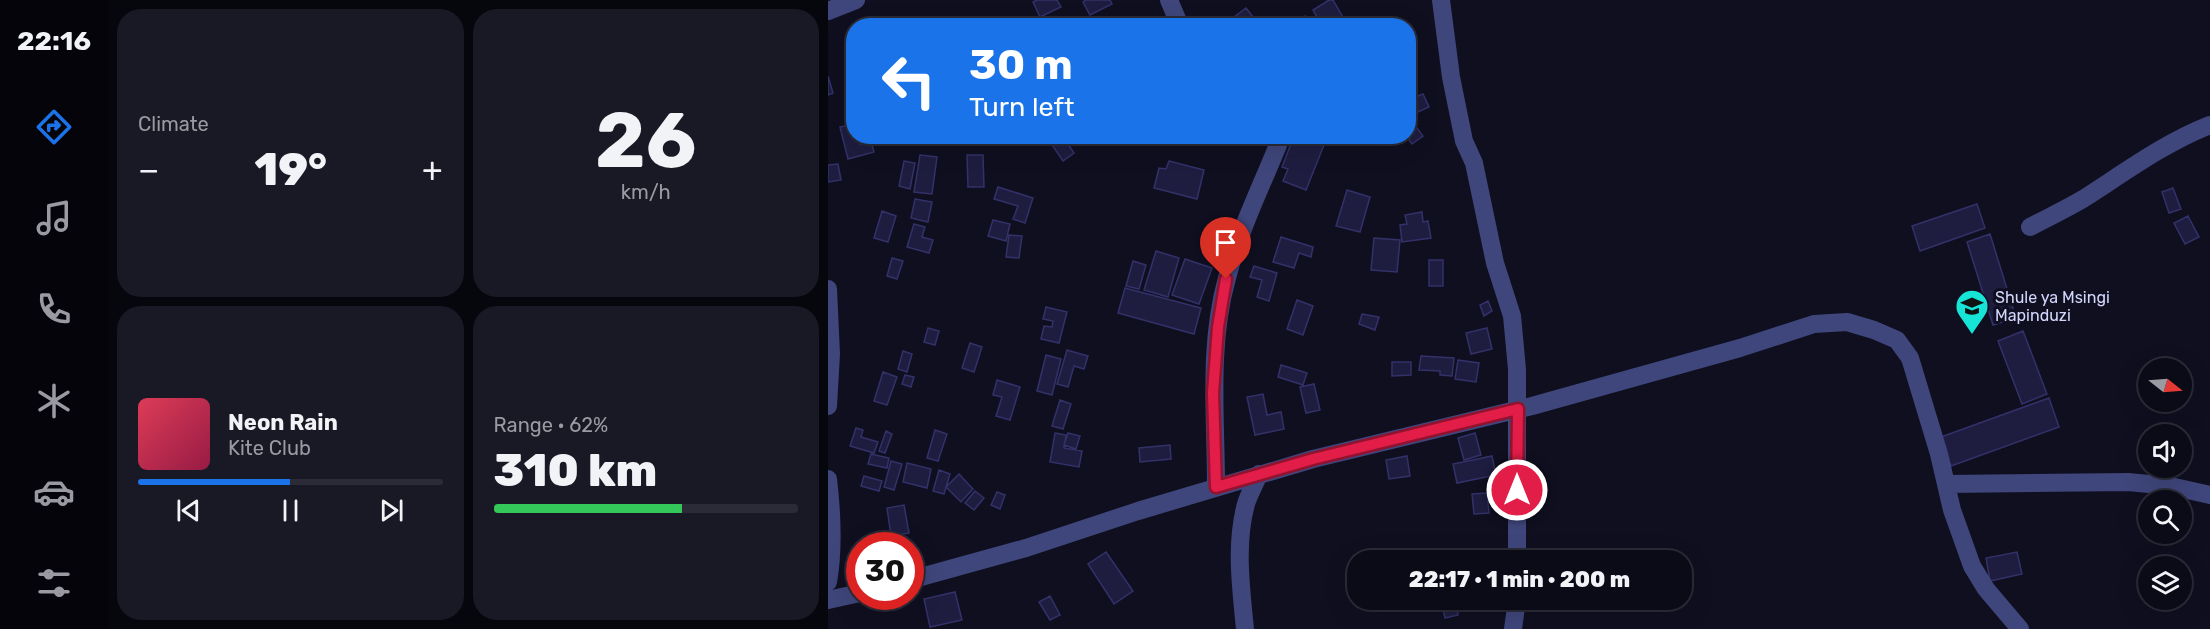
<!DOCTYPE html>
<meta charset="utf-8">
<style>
:root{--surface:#0b0b18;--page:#191925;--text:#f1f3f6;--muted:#9a9ba2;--line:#2b2b37;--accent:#1a73e8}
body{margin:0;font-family:Rubik,sans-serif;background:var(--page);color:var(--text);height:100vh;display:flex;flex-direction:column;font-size:22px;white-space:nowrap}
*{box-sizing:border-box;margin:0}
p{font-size:20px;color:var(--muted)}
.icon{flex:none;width:33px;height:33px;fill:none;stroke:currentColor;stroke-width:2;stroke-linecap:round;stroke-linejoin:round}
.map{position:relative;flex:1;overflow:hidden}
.side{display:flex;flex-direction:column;gap:9px;padding:9px;background:#06060d;width:720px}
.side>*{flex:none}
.guide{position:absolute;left:18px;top:18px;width:570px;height:126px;border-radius:24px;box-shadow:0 6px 24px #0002,0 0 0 2px var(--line);background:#1a73e8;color:#fff;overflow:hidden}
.needle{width:39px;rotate:107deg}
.fabs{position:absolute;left:1310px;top:358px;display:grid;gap:12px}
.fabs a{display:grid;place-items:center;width:54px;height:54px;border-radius:50%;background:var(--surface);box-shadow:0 6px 24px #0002,0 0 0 2px var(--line);font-size:30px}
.speed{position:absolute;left:18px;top:532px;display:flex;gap:12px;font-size:30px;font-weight:700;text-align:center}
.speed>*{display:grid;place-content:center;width:78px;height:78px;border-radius:50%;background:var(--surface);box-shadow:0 6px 24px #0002,0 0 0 2px var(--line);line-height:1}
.speed .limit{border:9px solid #d22;background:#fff;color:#111}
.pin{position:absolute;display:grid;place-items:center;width:51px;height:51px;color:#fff;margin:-62px -26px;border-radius:50% 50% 50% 0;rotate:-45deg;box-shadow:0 0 6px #0007}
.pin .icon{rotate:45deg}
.me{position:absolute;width:66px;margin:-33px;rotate:0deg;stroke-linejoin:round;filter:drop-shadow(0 0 4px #0008)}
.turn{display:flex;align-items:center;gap:21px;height:126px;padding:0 24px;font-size:27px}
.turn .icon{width:78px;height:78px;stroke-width:2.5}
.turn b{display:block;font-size:42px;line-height:51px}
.big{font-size:45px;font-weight:800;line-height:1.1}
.side .widget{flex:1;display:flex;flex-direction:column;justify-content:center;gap:9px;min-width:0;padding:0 21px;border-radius:24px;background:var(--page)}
.side .dial{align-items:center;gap:0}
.dial b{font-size:78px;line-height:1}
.song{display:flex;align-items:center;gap:18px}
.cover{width:72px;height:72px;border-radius:9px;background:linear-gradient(135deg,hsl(350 70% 55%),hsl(340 70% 35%))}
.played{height:6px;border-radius:3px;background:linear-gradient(90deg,var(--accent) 50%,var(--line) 50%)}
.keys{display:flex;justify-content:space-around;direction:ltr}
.heat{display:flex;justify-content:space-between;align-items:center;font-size:33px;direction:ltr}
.charge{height:9px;border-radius:4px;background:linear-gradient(90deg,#34c759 62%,var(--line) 0)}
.side .tiles{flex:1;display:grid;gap:9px;grid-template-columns:repeat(2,1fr)}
.trip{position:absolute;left:519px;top:550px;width:345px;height:60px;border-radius:24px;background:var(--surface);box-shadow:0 6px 24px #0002,0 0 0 2px var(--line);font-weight:800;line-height:60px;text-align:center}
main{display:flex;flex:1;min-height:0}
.tab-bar{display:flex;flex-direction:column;width:108px;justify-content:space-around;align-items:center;background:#04040a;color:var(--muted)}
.tab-bar .icon{width:42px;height:42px}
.tab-bar .current{color:var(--accent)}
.tab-bar b{font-size:27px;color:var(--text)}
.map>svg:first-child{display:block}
.building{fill:#1f1d3f;stroke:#333169;stroke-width:1.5}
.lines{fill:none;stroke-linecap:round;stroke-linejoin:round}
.minor{stroke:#3f467b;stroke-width:18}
.route-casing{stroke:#92132f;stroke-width:15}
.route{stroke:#e11d48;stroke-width:10}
.labels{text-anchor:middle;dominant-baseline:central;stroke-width:6;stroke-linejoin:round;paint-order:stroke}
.poi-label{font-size:16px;fill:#d3d5fb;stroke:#0f0f20;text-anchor:start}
</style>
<main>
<nav class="tab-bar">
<b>22:16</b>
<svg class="icon current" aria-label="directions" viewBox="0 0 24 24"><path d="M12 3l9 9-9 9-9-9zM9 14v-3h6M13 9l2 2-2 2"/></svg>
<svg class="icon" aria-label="music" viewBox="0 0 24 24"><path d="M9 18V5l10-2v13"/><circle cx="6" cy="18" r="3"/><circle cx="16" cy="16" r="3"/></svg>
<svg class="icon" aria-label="phone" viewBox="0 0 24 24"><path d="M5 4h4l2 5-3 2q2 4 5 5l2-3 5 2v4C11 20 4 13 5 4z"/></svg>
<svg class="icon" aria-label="climate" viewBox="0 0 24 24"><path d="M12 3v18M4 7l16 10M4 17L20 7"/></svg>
<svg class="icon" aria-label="car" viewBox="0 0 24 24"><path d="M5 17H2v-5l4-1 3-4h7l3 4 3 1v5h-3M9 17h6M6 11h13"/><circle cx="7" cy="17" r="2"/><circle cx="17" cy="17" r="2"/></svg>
<svg class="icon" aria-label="filters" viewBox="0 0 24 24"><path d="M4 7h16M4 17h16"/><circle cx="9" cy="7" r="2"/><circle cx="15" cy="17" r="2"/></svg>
</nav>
<section class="side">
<div class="tiles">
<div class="widget"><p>Climate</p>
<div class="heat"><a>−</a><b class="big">19°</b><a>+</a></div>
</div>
<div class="widget dial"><b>26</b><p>km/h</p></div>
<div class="widget">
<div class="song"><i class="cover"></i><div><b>Neon Rain</b><p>Kite Club</p></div></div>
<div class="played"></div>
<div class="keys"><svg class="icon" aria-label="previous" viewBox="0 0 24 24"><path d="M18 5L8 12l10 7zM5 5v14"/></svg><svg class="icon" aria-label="pause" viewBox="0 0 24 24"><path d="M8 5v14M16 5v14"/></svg><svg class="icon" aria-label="next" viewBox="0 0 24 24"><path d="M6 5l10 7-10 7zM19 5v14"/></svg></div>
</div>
<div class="widget"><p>Range · 62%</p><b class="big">310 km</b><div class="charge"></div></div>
</div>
</section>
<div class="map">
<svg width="1382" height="629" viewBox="0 0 1382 629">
<rect width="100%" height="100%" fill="#0f0f20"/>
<path class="building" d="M209 0H229L233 7 212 17 205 2Z
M258 0H282L284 4 262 15 255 2Z
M501 0H505L520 26H494L485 10Z
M418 8 429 22 424 26H411L405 18Z
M477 16 482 26H459Z
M302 18 305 26H290L289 24Z
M0 76 5 93 0 95Z
M584 87 587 97 595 94 601 107 581 116 580 89Z
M580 116 595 136 584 144 578 136H580Z
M26 124V136H31L32 144 43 141 46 152 20 159 12 127Z
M51 136H63L62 144 50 142Z
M124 136H136L135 143 123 140Z
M231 136H235L246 153 235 161 222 142Z
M466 136H475L496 145 478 190 455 181 460 169 454 167Z
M558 136H572V137L562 142Z
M92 155 109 157 104 194 86 192Z
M139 155H155L156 187H140Z
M76 161 87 163 82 189 71 186Z
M341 161 376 170 369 199 326 188 331 168 338 169Z
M10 164 13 180 0 182V165Z
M170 187 205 198 197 223 185 219 190 206 166 199Z
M1345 188 1353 209 1341 213 1334 192Z
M519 190 542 197 532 232 508 226Z
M87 199 104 202 100 222 83 218Z
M1149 204 1157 228 1092 251 1084 226Z
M54 211 68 216 60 242 46 238Z
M594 212 595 222 600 221 603 238 574 242 572 225 579 224 577 215Z
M1360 216 1371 237 1357 244 1346 223Z
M165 220 182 224 178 241 160 236Z
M86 224 97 227 94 237 105 240 101 253 79 247Z
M1162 234 1188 318 1165 325 1139 242Z
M181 235 194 236 191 258 178 257Z
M453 237 485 247 483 257 471 253 466 268 445 262Z
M546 238 572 240 569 272 543 270Z
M328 251 351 258 340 297 316 290Z
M64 258 75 261 69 279 59 276Z
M357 259 384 268 371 304 344 295Z
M601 260H615V286H601Z
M305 261 318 265 311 289 298 286Z
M426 266 449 273 441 301 429 297 434 280 422 277Z
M297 288 373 308 366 334 290 313Z
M469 300 485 306 475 335 459 329Z
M660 301 664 311 656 316 652 305Z
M218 307 239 312 231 343 213 339 216 326 224 327 225 321 215 319Z
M534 314 551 317 547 330 531 324Z
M100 328 111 331 107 345 96 342Z
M659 328 664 349 643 354 638 333Z
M1195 331 1219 394 1194 404 1170 341Z
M142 343 154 347 146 372 134 368Z
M239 350 260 356 256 369 246 366 240 387 229 384Z
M75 351 84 354 79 372 70 369Z
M218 355 233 359 224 395 209 391Z
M593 356 626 358 624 376 612 375V371L591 370Z
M630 360 651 363 648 382 627 379Z
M564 362H583V375L564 376Z
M453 365 479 373 475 385 450 377Z
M55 372 69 377 59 405 46 401Z
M77 375 86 377 83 387 74 384Z
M169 380 192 387 182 420 168 416 174 397 165 395Z
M486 384 492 410 478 413 472 387Z
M435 394 439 415 453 412 456 429 427 435 419 397Z
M1221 398 1231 427 1123 466 1113 437Z
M232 400 243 404 235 429 224 426Z
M28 428 35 430 33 437 50 442 46 453 22 446Z
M107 430 119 434 110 461 99 458Z
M58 431 64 434 57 453 51 451Z
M227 433 238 435 236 448 254 451 251 467 222 462Z
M240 433 252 436 248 449 236 445Z
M647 433 653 455 636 460 630 438Z
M342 445 343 459 312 462 311 448Z
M43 454 61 458 59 468 40 464Z
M579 456 582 476 561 479 558 460Z
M664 456 668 475 629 483 625 464Z
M63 461 74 464 66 490 56 487Z
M79 463 103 469 99 488 75 482Z
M111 470 122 474 116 494 105 491Z
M131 474 145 489 133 502 118 487Z
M36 476 54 481 51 491 33 486Z
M147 491 156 498 146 510 137 503Z
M169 492 177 495 172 509 163 505Z
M659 493 661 513 646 514 644 494Z
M76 505 81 533 63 536 59 508Z
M278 552 305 591 286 604 260 564Z
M1189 552 1194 574 1162 581 1158 558Z
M127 592 134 620 102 627 96 599Z
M222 596 232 615 222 620 211 602Z
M606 600H636L628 602 630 615 617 618 614 605 608 606Z
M646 600H659L660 606 648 609Z"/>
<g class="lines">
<path class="minor" d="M341 0 352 26
M613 0 623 77 636 141 646 163 667 263 684 316 689 369V561
M0 11 28 0
M1202 227C1219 218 1238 209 1255 199 1296 173 1336 143 1382 125
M0 289 3 354 0 406
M0 479C4 513 6 548 0 582
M1118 484 1300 482 1342 486 1382 495
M388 487C388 418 380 345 399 278 411 232 432 189 450 145L448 136
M82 580 198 548 310 511 485 459 704 406 912 348 986 324 1019 322 1046 330 1069 340 1082 358 1111 454 1124 510 1144 566 1158 589 1192 629
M0 600 32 593
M417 629C413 588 407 544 418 504 421 494 427 484 431 474
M685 629 689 600"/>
</g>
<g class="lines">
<defs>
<path id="route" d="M398 279 390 327 385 393 388 487 485 459 690 409 689 490"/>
</defs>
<use href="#route" class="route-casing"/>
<use href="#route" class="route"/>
</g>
<defs>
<symbol id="school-pin" viewBox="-11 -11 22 30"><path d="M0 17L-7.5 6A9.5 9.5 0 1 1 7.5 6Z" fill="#16e4d7" stroke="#0f0f20"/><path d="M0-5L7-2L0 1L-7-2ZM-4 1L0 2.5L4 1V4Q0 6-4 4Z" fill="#111"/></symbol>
</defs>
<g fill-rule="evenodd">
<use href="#school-pin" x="1125" y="287" width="38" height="52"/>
</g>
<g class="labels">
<g class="poi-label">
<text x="1167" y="297">Shule ya Msingi<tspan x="1167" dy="18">Mapinduzi</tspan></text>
</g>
</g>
</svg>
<div class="fabs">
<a><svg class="needle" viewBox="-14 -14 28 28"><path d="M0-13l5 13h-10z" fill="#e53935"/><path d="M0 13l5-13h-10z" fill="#9a9ba2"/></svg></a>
<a><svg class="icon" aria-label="sound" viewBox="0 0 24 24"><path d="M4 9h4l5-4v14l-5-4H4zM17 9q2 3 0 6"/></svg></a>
<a><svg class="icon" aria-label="search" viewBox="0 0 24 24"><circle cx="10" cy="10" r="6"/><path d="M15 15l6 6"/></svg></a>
<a><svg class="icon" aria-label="layers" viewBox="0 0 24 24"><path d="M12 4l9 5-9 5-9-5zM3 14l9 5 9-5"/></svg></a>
</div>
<div class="speed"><div class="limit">30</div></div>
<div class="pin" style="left:398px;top:279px;background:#d93025"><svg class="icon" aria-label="arrive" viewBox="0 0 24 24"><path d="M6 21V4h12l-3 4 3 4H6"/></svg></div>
<svg class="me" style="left:689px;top:490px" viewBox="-20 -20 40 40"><circle r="17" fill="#e11d48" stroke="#fff" stroke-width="3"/><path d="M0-11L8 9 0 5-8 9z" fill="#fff"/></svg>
<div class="trip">22:17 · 1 min · 200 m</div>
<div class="guide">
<div class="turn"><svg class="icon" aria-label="left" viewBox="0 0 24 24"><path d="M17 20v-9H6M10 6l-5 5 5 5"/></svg><div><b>30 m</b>Turn left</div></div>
</div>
</div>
</main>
